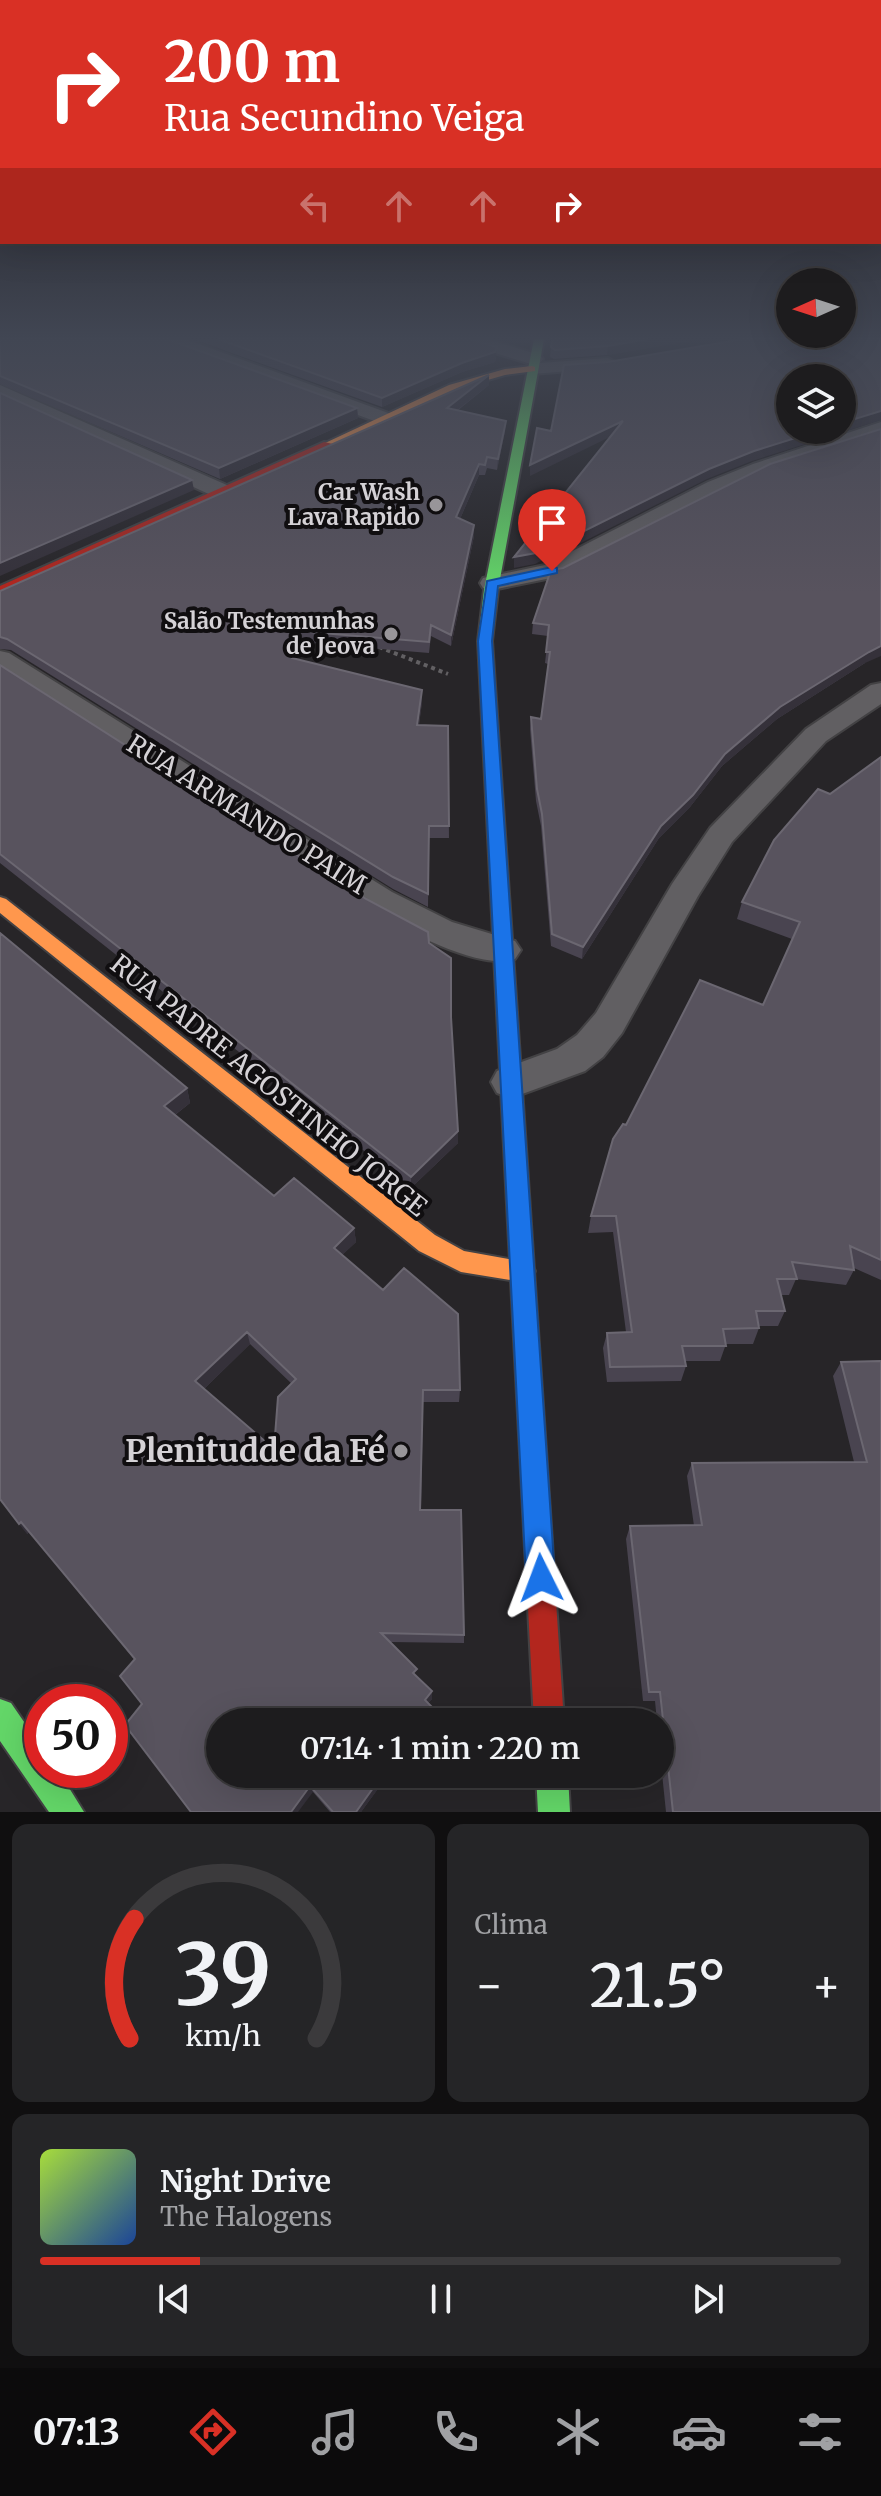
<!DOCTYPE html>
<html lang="pt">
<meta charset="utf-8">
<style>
:root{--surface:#1d1c1e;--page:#252527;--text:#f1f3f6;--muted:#a0a1a4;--line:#3b3a3c;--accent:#d93025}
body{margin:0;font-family:Merriweather,serif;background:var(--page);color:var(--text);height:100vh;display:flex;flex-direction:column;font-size:30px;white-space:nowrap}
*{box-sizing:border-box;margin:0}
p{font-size:26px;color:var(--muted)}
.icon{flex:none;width:44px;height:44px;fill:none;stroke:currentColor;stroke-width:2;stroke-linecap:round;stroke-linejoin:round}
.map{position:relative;height:1812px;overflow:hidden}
.panel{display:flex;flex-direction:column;gap:12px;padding:12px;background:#100f10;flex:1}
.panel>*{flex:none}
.hud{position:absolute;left:0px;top:0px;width:882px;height:244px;box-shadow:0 8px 32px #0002,0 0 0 2px var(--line);background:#d93025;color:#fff;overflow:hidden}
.needle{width:52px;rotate:267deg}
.tools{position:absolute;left:776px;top:268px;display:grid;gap:16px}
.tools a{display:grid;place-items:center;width:80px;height:80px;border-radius:50%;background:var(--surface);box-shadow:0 8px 32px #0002,0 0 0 2px var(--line);font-size:40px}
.speed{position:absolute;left:24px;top:1684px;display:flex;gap:16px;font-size:40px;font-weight:700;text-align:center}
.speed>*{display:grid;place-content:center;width:104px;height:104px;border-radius:50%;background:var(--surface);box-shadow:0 8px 32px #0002,0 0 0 2px var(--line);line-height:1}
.speed .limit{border:12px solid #d22;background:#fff;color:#111}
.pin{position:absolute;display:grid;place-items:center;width:68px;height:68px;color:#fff;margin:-82px -34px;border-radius:50% 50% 50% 0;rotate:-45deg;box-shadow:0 0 8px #0007}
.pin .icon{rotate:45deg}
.me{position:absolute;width:88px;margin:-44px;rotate:357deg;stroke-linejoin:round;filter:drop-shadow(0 0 6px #0008)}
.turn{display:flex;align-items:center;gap:28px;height:168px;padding:0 32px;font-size:36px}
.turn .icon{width:104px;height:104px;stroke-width:2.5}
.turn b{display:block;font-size:56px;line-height:68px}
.lanes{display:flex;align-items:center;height:76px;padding:0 32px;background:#0003;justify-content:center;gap:40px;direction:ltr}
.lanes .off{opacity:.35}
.big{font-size:60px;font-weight:600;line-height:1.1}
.panel .tile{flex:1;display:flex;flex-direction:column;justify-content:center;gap:12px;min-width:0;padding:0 28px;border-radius:16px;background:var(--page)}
.panel .dial{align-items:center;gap:0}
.dial svg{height:208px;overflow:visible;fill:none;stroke:var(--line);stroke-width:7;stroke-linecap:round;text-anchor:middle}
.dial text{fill:var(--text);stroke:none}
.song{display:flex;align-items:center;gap:24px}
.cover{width:96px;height:96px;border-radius:12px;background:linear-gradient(135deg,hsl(80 70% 55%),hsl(220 70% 35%))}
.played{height:8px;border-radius:4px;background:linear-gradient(90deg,var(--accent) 20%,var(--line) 20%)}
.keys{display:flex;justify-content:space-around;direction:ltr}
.heat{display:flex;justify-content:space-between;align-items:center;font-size:44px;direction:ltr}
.panel .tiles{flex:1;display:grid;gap:12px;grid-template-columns:1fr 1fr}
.tile:last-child{grid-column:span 2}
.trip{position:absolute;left:206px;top:1708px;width:468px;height:80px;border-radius:40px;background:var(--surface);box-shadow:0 8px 32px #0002,0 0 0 2px var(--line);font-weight:600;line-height:80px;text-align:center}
.dock{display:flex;height:128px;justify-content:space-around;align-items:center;background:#0c0b0c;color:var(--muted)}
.dock .icon{width:56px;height:56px}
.dock .active{color:var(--accent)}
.dock b{font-size:36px;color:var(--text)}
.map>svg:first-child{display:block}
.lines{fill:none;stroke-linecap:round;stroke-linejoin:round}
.street-casing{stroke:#434244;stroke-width:4}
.fast-casing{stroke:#434244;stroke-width:4}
.slow-casing{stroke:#434244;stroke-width:4}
.jam-casing{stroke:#434244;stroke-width:4}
.path{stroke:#626063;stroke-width:4;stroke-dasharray:4 4;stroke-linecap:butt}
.street{fill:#615f62;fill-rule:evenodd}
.fast{fill:#63d668;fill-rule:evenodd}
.slow{fill:#ff974d;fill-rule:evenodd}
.jam{fill:#b3261e;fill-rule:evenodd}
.wall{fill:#494450;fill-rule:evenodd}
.shaded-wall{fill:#35313a}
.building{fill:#58535e;stroke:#6b6771;stroke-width:2;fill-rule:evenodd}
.route{fill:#1a73e8;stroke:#114b97;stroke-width:2}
.poi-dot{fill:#989599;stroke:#100e10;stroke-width:3}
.labels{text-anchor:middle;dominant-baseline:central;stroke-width:8;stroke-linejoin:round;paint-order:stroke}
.far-poi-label{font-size:22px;font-weight:bold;fill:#d5d2d6;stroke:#100e10;text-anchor:end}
.street-label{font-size:26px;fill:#d5d2d6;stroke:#100e10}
.near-poi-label{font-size:32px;font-weight:bold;fill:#d5d2d6;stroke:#100e10;text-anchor:end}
</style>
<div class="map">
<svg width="881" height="1812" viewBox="0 0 881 1812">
<rect width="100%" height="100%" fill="#272528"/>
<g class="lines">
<defs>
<path id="street" d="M160 339H185L391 414 394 418 391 422H377L163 343Z
M459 339H486L540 355 543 359 540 363 608 358 617 363 608 368 532 374 523 369 531 364 462 343Z
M0 385 229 486 232 491 221 498 213 496 0 398Z
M881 422V435L767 472 724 492 561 576 492 590 483 588 480 583 483 578 545 565 708 482 753 464Z
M0 651 9 653 392 892 452 922 515 941 521 950 515 959C477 971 402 928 368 909L0 671Z
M881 683V704L826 741 732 842 698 896 622 1033 603 1057 585 1071 525 1093 511 1098 497 1093 491 1082 497 1071 557 1049 577 1035 596 1013 672 884 710 828 806 729 871 685Z"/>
<path id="fast" d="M534 339H544L498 590 492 641 517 1013 514 1018H500L497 1013 478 641 484 590Z
M0 1699 11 1703 42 1748V1770H58L84 1812H49L0 1741Z
M536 1774H568L570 1812H538Z"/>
<path id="slow" d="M532 366 535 367V371L505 375 456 389 332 446 323 444 449 385 505 369Z
M0 897 6 899 435 1235 464 1251 531 1263 535 1271 531 1279 523 1282 461 1272 419 1251 0 913Z"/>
<path id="jam" d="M324 442 333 444 0 595V586Z
M507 1005 514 1008 517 1013 564 1722H534L497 1013 500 1008Z"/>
</defs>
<use href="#street" class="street-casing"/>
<use href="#fast" class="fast-casing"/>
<use href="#slow" class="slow-casing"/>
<use href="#jam" class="jam-casing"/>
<path class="path" d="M379 647 448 674"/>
<use href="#street" class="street"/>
<use href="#fast" class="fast"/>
<use href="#slow" class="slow"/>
<use href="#jam" class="jam"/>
</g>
<path class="wall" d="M0 339 357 408 358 418 220 479 0 384Z
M193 339H470L496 357 495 362 462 372 382 407Z
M701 339 607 355 554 359 550 357 551 347Z
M489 375V385L457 411 505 431 497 470 487 468 485 475H479L460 519 474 536 451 646 431 636 429 653 298 642 296 659 422 690V702L419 725 448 726 449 838H429L428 907 393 889 11 650 0 649V591Z
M563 568 865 663 777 719 722 766 690 807 659 838 582 959 551 946 541 826 536 801 530 729 531 717 541 719 548 664 545 663 548 636 532 634 533 623Z
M0 665 429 943 451 1017 458 1143 411 1188 0 863Z
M881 757V1280L854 1268V1270L846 1285 796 1279 789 1295H781L785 1311 778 1326H759V1328L753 1344H726L720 1361H685L686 1366 681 1381 607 1382 603 1348 607 1333 626 1332 613 1232 588 1233 591 1216 626 1125 763 1005 792 939 737 919 742 902 830 794Z
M0 933 187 1088 190 1103 175 1115 274 1196 354 1228 356 1242 342 1255 460 1390 459 1402H423L421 1510 464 1635V1643L390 1642 417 1677 432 1691V1699L428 1703 432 1707V1714L361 1812H330L313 1792 142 1704 135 1660 29 1532 27 1534ZM250 1344 292 1384 274 1449 204 1389Z
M881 1361V1812H666L660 1754V1722H657L655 1701H643L626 1539 630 1526H694L687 1476 692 1463 854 1462 833 1376 841 1362Z"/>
<path class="shaded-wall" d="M648 339H701L607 355 608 346Z
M497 347 495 362 462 372 382 407V398Z
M489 375V385L447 418V408Z
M357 408 358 418 220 479 219 468Z
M881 411V420L752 461 707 479 555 556 556 553 535 564 514 568V557L557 542 709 469 754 451 821 430H842V423Z
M506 421 505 431 497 470 498 459Z
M623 421 622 431 530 476V465Z
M479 464V475L456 528V517Z
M192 480 194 490 0 576V563Z
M474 525V536L451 646V635Z
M297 631 298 642 294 670 292 658Z
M881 646V656L865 663 777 719 722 766 690 807 659 838 582 959 583 947 661 826 725 754 780 707 869 652Z
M422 690V702L417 737V725Z
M187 1088 190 1103 168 1120 164 1106Z
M458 1131V1143L411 1188V1177Z
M354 1228 356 1242 336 1261 334 1248Z
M247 1332 250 1344 200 1393 195 1381Z
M21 1522 29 1532 27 1534 19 1524Z
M432 1691V1699L425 1707V1700Z
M432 1707V1714L427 1722H421Z
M383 1774H389L361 1812H356Z
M310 1786 313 1792 298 1812H291Z"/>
<path class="building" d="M0 339H167L357 408 219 468 0 376Z
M218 339H470L497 347 495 352 462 363 382 398Z
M552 339H648L608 346 555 350 551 347Z
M743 339H881V411L842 423V378H790V430H821L754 451 709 469 556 545 557 542 536 553 514 557 623 421 530 465 537 428 551 431 564 365 608 362Z
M489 375 447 408 506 421 498 459 487 457 485 465 479 464 456 517 474 525 451 635 431 625 429 642 297 631 292 658 422 690 417 725 448 726 449 826H429L428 894 393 877 7 639 0 637V591Z
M0 393 192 480 0 563Z
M881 429V646L869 652 780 707 725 754 693 795 661 826 583 947 552 934 542 814 537 789 531 717 541 719 550 652H546L549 625 533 623 551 570 563 568 770 464Z
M0 665 366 899 428 932 429 943 451 958V1017L458 1131 411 1177 0 854Z
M881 757V1260L850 1246 854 1270 792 1262 797 1279H777L785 1311H756L759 1328 723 1329 726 1346H682L686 1366 610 1367 607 1333 632 1332 616 1216H591L613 1139 623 1124 626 1125 700 980 763 1005 800 922 742 902 774 840 818 789 830 794Z
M0 933 187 1088 164 1106 274 1196 294 1178 354 1228 334 1248 383 1290 404 1268 458 1314 460 1390H423L420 1510H461L464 1635 381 1633 417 1669 413 1673 432 1691 425 1700 432 1707 421 1722H220V1774H383L356 1812H333L310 1786 291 1812H191L125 1725 142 1704 120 1676 135 1659 21 1522 19 1524 0 1499ZM247 1332 296 1379 278 1397 274 1449 195 1381Z
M881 1361V1812H673L660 1692H649L630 1526 702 1525 692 1463 867 1462 841 1362Z"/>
<linearGradient id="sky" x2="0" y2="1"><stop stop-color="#151416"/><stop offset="0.57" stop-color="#414653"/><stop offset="1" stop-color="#414653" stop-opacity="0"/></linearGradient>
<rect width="881" height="593" fill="url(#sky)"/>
<path class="route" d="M552 567 557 568V573L498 586 492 641 555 1578 551 1588 541 1592 531 1588 526 1578 478 641 487 581Z"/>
<g class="poi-dot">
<circle cx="436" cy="505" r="8"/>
<circle cx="391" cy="634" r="8"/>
<circle cx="401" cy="1451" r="8"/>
</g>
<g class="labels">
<g class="far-poi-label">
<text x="420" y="492">Car Wash<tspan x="420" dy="25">Lava Rapido</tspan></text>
<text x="375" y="621">Salão Testemunhas<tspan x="375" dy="25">de Jeova</tspan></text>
</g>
<g class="street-label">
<text transform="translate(247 814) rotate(32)">RUA ARMANDO PAIM</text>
<text transform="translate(269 1085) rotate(39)">RUA PADRE AGOSTINHO JORGE</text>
</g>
<g class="near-poi-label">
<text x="385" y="1451">Plenitudde da Fé</text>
</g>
</g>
</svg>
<div class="tools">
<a><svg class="needle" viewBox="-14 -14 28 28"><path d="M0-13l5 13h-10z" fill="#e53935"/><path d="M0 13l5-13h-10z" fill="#a0a1a4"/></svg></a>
<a><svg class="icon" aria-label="layers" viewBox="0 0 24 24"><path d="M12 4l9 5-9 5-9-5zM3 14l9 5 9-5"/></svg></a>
</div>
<div class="speed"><div class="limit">50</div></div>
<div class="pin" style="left:552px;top:571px;background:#d93025"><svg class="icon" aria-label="arrive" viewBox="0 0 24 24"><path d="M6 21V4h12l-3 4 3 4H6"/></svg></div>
<svg class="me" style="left:541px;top:1578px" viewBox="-20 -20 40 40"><path d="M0-17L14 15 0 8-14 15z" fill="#1a73e8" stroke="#fff" stroke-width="4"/></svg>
<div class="trip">07:14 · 1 min · 220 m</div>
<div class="hud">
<div class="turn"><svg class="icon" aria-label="right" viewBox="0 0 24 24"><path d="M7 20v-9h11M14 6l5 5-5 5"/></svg><div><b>200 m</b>Rua Secundino Veiga</div></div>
<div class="lanes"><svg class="icon off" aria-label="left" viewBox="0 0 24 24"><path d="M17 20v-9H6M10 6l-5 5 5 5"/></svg><svg class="icon off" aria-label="ahead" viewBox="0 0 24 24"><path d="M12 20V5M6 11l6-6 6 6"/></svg><svg class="icon off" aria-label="ahead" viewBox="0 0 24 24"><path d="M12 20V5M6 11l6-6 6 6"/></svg><svg class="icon" aria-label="right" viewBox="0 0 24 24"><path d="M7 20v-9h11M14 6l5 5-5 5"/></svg></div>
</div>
</div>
<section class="panel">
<div class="tiles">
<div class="tile dial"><svg viewBox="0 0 100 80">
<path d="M14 69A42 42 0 1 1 86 69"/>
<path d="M14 69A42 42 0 0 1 16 23" stroke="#d93025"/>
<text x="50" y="56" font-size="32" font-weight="700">39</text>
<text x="50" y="72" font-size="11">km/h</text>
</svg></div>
<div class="tile"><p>Clima</p>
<div class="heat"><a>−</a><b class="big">21.5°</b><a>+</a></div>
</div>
<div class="tile">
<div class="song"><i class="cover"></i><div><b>Night Drive</b><p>The Halogens</p></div></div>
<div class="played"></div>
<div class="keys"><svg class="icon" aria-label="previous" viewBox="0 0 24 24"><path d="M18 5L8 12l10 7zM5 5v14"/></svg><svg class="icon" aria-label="pause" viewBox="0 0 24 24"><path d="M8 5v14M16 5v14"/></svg><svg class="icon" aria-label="next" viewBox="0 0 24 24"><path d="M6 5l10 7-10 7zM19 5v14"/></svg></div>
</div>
</div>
</section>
<nav class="dock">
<b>07:13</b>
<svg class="icon active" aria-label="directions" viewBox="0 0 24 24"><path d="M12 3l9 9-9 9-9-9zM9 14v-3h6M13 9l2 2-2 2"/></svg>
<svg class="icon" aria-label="music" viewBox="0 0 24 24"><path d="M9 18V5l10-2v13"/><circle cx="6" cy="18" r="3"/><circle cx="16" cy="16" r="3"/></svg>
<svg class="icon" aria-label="phone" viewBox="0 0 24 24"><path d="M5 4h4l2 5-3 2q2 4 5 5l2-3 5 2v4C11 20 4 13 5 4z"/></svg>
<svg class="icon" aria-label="climate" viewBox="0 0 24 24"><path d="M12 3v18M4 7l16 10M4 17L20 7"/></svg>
<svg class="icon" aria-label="car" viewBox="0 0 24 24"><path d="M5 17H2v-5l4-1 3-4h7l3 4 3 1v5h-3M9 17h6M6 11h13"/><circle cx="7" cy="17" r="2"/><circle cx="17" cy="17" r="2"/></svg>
<svg class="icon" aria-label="filters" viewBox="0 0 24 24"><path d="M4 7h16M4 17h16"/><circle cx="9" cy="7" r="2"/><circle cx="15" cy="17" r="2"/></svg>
</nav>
